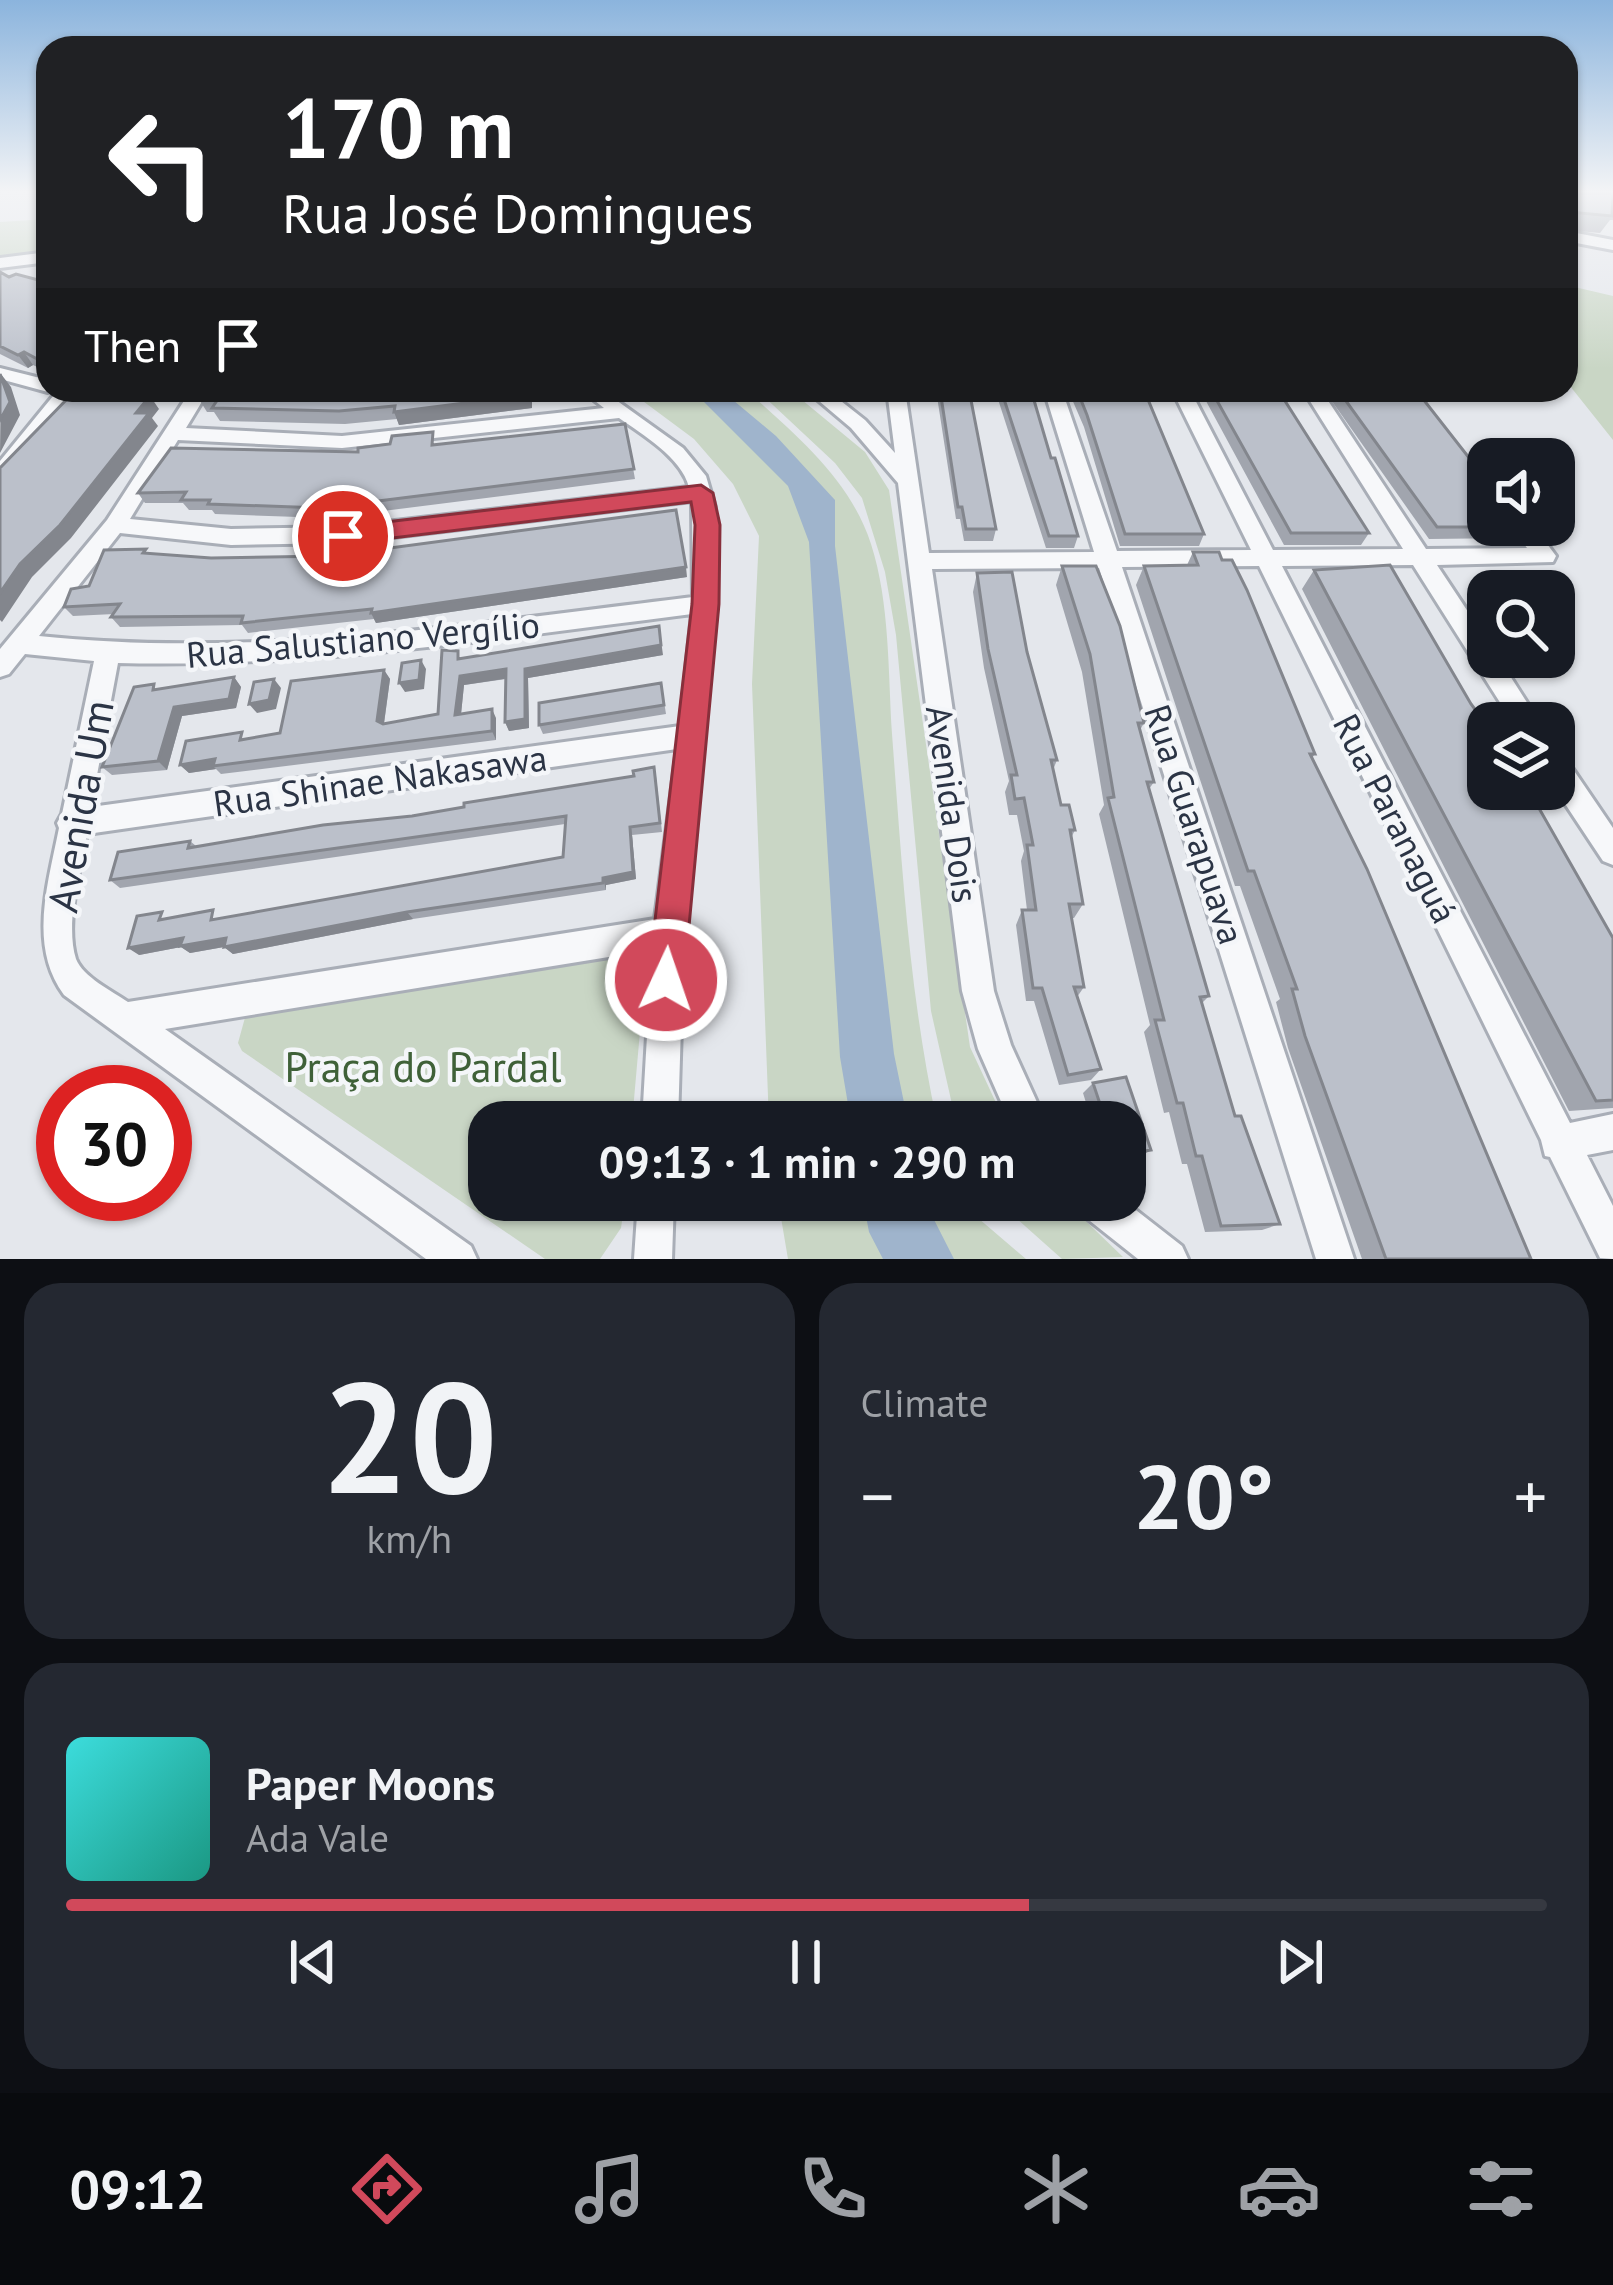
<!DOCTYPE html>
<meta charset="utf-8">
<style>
:root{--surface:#171b24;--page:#242831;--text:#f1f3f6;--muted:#9ea1a6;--line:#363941;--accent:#d1495b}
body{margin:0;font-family:"PT Sans",sans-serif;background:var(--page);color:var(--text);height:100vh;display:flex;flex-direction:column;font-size:45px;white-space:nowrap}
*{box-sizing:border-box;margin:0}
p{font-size:39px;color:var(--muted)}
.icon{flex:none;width:66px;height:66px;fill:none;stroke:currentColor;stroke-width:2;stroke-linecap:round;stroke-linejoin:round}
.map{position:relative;height:1259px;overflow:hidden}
.side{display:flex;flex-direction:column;gap:24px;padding:24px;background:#0d0f14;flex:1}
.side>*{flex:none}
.banner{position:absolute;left:36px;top:36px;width:1542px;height:366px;border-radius:36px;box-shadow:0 3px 9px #0004;background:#202124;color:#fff;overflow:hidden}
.buttons{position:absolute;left:1467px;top:438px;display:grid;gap:24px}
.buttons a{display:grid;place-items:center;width:108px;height:108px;border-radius:24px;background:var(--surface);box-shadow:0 3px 9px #0004;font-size:60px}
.speed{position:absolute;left:36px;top:1065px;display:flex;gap:24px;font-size:60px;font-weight:700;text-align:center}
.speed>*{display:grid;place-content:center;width:156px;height:156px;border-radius:50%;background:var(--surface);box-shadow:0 3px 9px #0004;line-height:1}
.speed .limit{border:18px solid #d22;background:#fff;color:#111}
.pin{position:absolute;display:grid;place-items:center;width:102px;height:102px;color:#fff;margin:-51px;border:6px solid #fff;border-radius:50%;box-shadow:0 3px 12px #0007}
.me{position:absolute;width:132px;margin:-66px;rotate:3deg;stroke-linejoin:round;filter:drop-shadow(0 0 9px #0008)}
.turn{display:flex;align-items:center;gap:42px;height:252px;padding:0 48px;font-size:54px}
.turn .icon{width:156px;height:156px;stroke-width:2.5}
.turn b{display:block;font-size:84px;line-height:102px}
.then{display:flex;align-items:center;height:114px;padding:0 48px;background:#0003;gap:24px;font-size:45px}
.big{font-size:90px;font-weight:600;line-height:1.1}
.side .widget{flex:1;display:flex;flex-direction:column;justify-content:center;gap:18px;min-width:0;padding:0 42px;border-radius:36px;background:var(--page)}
.side .dial{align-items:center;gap:0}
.dial b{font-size:156px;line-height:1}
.song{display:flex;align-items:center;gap:36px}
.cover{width:144px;height:144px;border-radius:18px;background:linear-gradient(135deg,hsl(180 70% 55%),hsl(170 70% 35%))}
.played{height:12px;border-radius:6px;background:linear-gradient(90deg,var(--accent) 65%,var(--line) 65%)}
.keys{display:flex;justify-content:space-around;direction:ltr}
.heat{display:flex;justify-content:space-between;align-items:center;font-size:66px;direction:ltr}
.side .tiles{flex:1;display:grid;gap:24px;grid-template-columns:1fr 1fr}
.widget:last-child{grid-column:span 2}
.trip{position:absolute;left:468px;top:1101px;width:678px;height:120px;border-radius:36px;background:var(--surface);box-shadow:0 3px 9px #0004;font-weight:600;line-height:120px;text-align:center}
.menu{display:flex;height:192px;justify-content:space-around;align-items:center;background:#090b0e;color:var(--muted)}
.menu .icon{width:84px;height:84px}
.menu .current{color:var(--accent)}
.menu b{font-size:54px;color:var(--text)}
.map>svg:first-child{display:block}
.green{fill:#c9d6c5}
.water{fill:#9fb4cc}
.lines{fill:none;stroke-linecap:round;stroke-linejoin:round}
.minor-casing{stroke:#a9aeb7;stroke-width:6}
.minor{fill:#f7f8fa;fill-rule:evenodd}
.wall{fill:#a1a5ae}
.shaded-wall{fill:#83868d}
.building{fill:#bbc0ca;stroke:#83868d;stroke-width:3}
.route{fill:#d1495b;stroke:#882f3b;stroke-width:3}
.labels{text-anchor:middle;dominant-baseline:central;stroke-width:9;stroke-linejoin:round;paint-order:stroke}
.street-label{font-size:36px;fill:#2b3445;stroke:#f4f6f9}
.near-street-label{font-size:42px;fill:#2b3445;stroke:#f4f6f9}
.near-park-label{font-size:42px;fill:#3f6138;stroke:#f4f6f9}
</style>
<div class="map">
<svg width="1613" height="1259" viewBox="0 0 1613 1259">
<rect width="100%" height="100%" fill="#e4e7ec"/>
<path class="green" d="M48 219V250L0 256V222Z
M1566 285 1613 296V440L1566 381Z
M628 390H746C795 434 850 479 871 544 890 603 888 672 892 734 902 865 909 993 937 1122H769L752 684 759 536 733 484 694 439Z
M757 390H790L865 452 889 490 970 1047 1005 1122H956L931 1011 896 635 885 572 862 498 835 463Z
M608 954 635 972 644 986 632 1122H489V1200H625L621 1228 600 1259H545L242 1051 238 1043 246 1014Z
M778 1200H957L1026 1259H788Z
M996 1200H1064L1123 1257 1062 1259Z"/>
<path class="water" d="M692 390H721L776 436 835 500V546L894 1054 908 1122H851L840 1057 809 542 788 486Z
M863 1200H924L954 1259H883L869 1232Z"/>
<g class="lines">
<defs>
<path id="minor" d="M1566 231 1613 240V250L1566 241Z
M48 252V262L0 268V258Z
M0 368 48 380V390H54L48 392 0 379Z
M58 390H107L98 396H76L7 479 0 481V461Z
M191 390H209L186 428 342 436 604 408 581 390H602L683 448 706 476 715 507 717 604 684 930 678 1122H642L652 950 165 1029 471 1246 477 1259H426L64 995C28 946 48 884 59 828L57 823 62 814 94 661 25 654 9 674 0 677V649L107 520ZM619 418C643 435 681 457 689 487L343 527 231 529 130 519 178 440 342 448ZM692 501 693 597C475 623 258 659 39 636L120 533 231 545 343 543ZM692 614 680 726 91 807 118 663C311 668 501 638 692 614ZM677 749 655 919 128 1002C112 991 83 977 76 959 65 924 80 869 87 834Z
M806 390H827L865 420 895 453 887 390H905L929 553 1094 552 1044 390H1062L1117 551 1251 550 1172 390H1190L1273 550 1403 549 1303 390H1321L1426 549 1527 548 1510 525H1533L1556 556 1553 562 1437 565 1488 642V657H1498L1540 723H1513L1413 565 1282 566 1570 1123 1613 1114V1150L1587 1155 1613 1206V1259L1600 1258 1550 1157 1545 1156 1541 1140 1259 566 1122 567 1354 1259H1316L1099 568 932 569 994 991 1011 1045 1046 1122H1010L978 1049 962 991 898 483 851 428Z
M1554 752 1564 756 1613 828V865L1603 861 1554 787Z
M638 1200H674L672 1259H634Z
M1075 1200H1123L1182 1246 1188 1259H1138L1080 1213Z"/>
</defs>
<use href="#minor" class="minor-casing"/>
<use href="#minor" class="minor"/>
</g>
<path class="wall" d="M1566 193H1613V220H1610L1600 233 1566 230Z
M48 259V372L33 365 28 368 0 354V272L9 277 42 281Z
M205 390H532V408L399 425 397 419 345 424 220 421 214 412H207L199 399Z
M936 390H969L996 529 993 541H964L960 519H956Z
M995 390H1031L1051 458 1078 536 1074 548H1046Z
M1068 390H1144L1204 534 1199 546H1120L1084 427Z
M1200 390H1278L1369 533 1361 545H1284Z
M1324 390H1416L1523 527 1513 538 1429 539Z
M625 424 635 479 328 518 215 514 212 510H189L183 503H145L138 493 358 452Z
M1193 552 1315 754 1312 758 1531 1259H1362L1288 1048 1276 1002 1280 999 1240 886H1235L1136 585 1144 566 1187 565Z
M150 554 211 558 687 577 376 623 374 619 248 633 242 625 120 627 111 617 114 614 73 616 64 607 89 586Z
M1062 566 1144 723 1140 730 1154 782 1149 789 1209 996 1202 1003 1235 1116 1280 1224 1262 1230 1205 1232 1187 1164H1182L1169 1112 1164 1113 1144 1032 1150 1025 1099 814 1104 805 1082 672 1056 585Z
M1314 570 1471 704 1613 938V1108L1569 1111 1302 589Z
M977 573 1027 652 1057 760 1053 770 1061 805 1075 830 1071 838 1083 904 1074 918H1071L1084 987 1077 997 1101 1069 1091 1080 1059 1085 1034 1001H1026L1016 925 1022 910H1027L1021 861 1024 851 1017 815H1009L1005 792 1009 781 984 668 973 592Z
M663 655 528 678 529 728 509 731 505 722 506 679 464 685 461 714 496 718V740L221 774 216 769 189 773 180 765 248 739 280 733 384 670 390 679 384 724 438 714 462 659Z
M234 677 241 687 236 708 182 716 167 770 112 775 102 767 159 689Z
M661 683 666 714 543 734 539 725Z
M656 776 662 832 632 835 636 879 606 885V890L413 919 233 954 224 947 190 953 181 947 139 955 170 918H222L563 857 565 824 120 888 110 880 190 841 196 846 412 816Z
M1093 1083 1151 1150 1138 1158 1125 1160V1122H1092L1083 1093Z"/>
<path class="shaded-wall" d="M24 352 33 365 28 368 18 355Z
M1 374 11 387 20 415 0 453Z
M532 390V408L399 425 394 412Z
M150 396 159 409 152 418 158 426 71 538 32 577 2 622 0 620V593L20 564Z
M686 567 687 577 376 623 371 613Z
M659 626 663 655 528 678 529 728 509 731 505 722 525 669Z
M421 660 426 669 424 689 405 692 399 683Z
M506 669 510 678 464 685 460 724 455 715 460 676Z
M384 670 390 679 383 730 377 721Z
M234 677 241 687 236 708 182 716 167 770 158 761 174 707Z
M274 679 281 688 276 709 257 713 249 704Z
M492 709 496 718V740L492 731Z
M215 759 213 766 216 769 189 773 180 765Z
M630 827 632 835 636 879 606 885V890L603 878Z
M407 912 413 919 233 954 224 947Z
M183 938H226L235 945 190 953 181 947 139 955 128 948Z"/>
<path class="building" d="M1570 193H1613L1612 216 1569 212Z
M48 259V357L41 361 24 352 18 355 0 346V272L9 277 16 274 42 281 41 262Z
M0 374 10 402 0 420Z
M205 390H528V395L394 412 395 406 339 411 212 408 218 399H199Z
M940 390H969L996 529H966L962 507H958Z
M1001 390H1031L1051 458H1055L1078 536H1049Z
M1077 390H1144L1204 534H1125L1087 415Z
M1211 390H1278L1369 533H1291Z
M1338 390H1416L1488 482V525H1522L1523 527H1437Z
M72 394 150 396 136 413H149L60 525 20 564 0 593V468Z
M625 424 634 469 322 508 208 504 210 500H181L186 492 138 493 171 448 358 452V448L390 444 392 436 433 432 432 445Z
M676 510 686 567 371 613 372 609 241 623 243 616 111 617 120 604 64 607 71 589 89 586 104 550 146 549 143 553 211 558 330 556Z
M1193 552H1219L1222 560H1232L1247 590 1315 754H1310L1367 869 1531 1259H1386L1305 1036 1292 989H1297L1254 871H1248L1144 566 1198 565Z
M1390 565 1471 704 1488 727V789H1528L1613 938V1100L1596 1101 1314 570Z
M1062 566H1096L1120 626 1144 723H1138L1154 782H1147L1209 996 1200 997 1235 1116H1241L1280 1224 1221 1226 1202 1156H1196L1183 1103H1177L1155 1020H1164L1108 798 1114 797 1090 654Z
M1012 572 1027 652 1057 760H1051L1061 805H1069L1075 830H1070L1083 904H1069L1084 987H1074L1101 1069 1068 1075 1042 988H1033L1022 910H1036L1027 845H1033L1024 798 1015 799 1011 775H1017L988 649 977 573Z
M659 626 661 645 525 669V719L505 722 506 669 460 676 455 715 492 709V731L213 766 215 759 180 765 186 741 242 732 240 740 280 733 291 681 384 670 377 721 383 724 438 714 442 650 458 651V659Z
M421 660 419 680 399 683 402 663Z
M234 677 229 699 174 707 158 761 102 767 134 687 154 684 153 690Z
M274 679 269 700 249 704 254 682Z
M661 683 664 705 539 725V703Z
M654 767 660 823 630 827 633 872 603 878V883L407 912 224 947 226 938 180 946 183 938 128 948 137 916 162 912 159 920 213 910 211 920 563 857 566 816 110 880 118 852 190 841 188 848 323 825 412 816 464 807V803L634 776 633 771Z
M1126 1077 1151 1150 1125 1154V1122H1106L1093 1083Z"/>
<linearGradient id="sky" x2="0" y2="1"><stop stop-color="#8bb4dd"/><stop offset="0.52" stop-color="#f3f4f6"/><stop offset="1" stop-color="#f3f4f6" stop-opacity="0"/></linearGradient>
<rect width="1613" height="369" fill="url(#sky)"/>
<path class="route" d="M701 485 713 493 720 525 719 604 684 980 679 992 666 998 653 992 648 980 692 604 695 525 691 502 343 544 330 536 343 527Z"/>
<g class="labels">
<g class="street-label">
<text transform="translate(363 639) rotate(-5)">Rua Salustiano Vergílio</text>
<text transform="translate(380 780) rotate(-8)">Rua Shinae Nakasawa</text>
<text transform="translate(953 804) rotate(82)">Avenida Dois</text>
<text transform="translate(1396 818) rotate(63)">Rua Paranaguá</text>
<text transform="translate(1195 824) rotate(72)">Rua Guarapuava</text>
</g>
<g class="near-street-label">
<text transform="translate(80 806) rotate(-80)">Avenida Um</text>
</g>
<g class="near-park-label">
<text x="423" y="1066">Praça do Pardal</text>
</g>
</g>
</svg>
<div class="buttons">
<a><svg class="icon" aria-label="sound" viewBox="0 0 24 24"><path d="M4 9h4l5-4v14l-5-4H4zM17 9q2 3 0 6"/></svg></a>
<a><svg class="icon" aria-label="search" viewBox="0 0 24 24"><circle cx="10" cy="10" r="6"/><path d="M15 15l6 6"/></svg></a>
<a><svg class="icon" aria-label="layers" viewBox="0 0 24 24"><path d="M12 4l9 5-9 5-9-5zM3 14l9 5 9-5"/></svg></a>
</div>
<div class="speed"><div class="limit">30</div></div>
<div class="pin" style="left:343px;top:536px;background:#d93025"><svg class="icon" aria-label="arrive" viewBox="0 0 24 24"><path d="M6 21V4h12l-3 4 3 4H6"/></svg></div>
<svg class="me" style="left:666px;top:980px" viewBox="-20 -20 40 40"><circle r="17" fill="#d1495b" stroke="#fff" stroke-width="3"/><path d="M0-11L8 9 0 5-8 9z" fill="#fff"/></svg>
<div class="trip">09:13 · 1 min · 290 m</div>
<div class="banner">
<div class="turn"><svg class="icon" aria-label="left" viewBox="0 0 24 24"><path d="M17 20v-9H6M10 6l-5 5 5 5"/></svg><div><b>170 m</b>Rua José Domingues</div></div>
<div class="then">Then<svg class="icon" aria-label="arrive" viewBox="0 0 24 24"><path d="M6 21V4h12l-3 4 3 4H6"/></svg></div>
</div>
</div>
<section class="side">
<div class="tiles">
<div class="widget dial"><b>20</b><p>km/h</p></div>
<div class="widget"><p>Climate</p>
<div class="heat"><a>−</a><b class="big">20°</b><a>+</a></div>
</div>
<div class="widget">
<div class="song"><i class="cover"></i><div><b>Paper Moons</b><p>Ada Vale</p></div></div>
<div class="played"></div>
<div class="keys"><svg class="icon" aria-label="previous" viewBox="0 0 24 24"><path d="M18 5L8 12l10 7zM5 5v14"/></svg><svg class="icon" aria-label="pause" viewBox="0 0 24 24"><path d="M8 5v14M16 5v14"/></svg><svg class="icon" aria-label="next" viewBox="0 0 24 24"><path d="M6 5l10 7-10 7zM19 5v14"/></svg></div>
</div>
</div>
</section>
<nav class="menu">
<b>09:12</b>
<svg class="icon current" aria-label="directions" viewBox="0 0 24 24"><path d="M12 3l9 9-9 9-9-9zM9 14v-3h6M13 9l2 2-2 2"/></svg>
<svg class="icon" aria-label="music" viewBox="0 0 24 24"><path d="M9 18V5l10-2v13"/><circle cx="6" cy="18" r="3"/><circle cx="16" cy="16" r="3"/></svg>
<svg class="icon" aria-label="phone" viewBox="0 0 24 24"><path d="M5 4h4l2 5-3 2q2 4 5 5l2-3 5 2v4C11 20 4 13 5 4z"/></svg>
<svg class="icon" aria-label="climate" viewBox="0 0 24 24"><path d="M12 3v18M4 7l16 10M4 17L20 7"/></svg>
<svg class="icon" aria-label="car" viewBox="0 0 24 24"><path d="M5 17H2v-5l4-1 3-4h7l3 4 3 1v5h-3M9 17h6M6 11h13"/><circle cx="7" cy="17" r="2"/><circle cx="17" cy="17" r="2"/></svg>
<svg class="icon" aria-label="filters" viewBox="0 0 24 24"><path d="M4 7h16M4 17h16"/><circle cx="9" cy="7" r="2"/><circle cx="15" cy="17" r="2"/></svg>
</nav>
